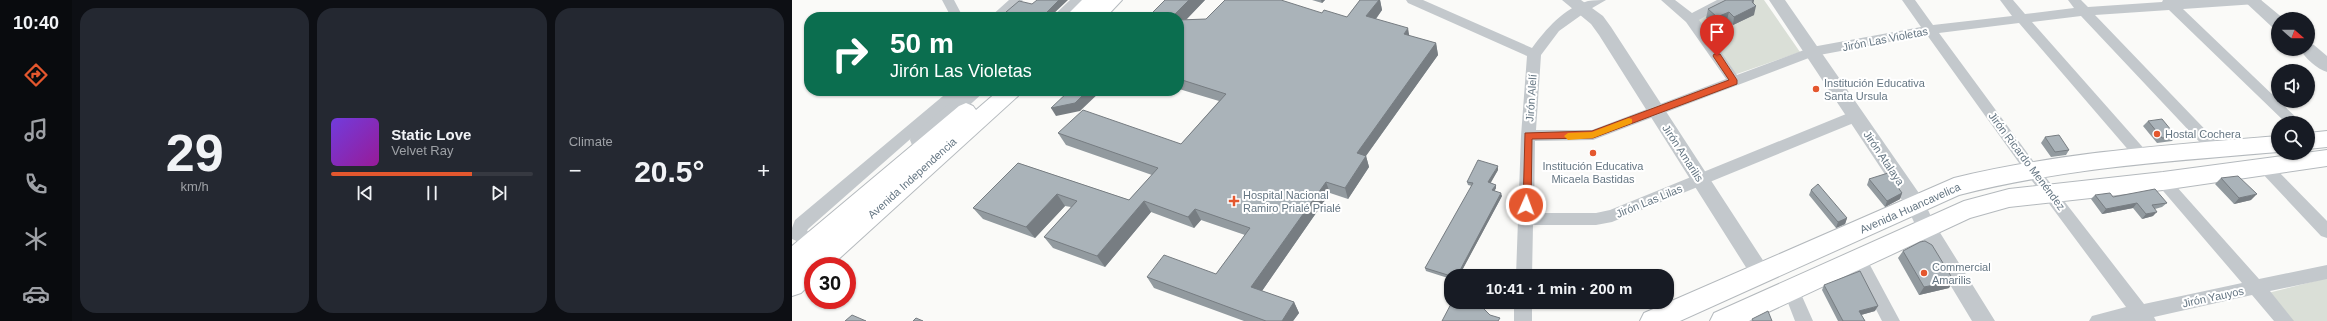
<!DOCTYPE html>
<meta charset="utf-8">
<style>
:root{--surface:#171b24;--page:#242831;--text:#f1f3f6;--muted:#9ea1a6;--line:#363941;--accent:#e4572e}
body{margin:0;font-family:Helvetica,sans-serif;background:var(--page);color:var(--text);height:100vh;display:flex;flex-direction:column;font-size:15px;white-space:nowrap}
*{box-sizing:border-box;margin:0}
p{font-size:13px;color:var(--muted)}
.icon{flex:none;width:22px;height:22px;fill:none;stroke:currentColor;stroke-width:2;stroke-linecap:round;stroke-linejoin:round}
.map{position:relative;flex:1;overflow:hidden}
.side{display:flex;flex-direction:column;gap:8px;padding:8px;background:#0d0f14;width:720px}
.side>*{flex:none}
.top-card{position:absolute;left:12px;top:12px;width:380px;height:84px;border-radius:16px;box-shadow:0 1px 3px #0004;background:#0b6e4f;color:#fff;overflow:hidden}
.needle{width:26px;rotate:110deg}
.fabs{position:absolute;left:1479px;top:12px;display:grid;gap:8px}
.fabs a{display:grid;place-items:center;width:44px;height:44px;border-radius:50%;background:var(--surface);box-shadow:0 1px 3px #0004;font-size:20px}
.speed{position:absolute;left:12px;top:257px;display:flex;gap:8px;font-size:20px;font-weight:700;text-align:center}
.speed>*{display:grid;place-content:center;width:52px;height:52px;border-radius:50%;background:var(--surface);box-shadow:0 1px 3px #0004;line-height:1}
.speed .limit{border:6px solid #d22;background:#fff;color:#111}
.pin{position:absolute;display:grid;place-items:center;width:34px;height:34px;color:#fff;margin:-41px -17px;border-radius:50% 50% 50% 0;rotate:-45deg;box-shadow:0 0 4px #0007}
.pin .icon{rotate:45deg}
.me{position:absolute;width:44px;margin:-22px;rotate:2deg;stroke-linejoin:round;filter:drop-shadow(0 0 3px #0008)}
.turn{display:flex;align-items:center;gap:14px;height:84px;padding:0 20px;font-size:18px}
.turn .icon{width:52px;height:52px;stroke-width:2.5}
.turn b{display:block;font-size:28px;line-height:34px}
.big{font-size:30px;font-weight:800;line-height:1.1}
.side .widget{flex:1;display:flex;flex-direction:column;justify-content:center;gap:6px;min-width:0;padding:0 14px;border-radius:16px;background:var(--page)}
.side .dial{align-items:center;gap:0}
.dial b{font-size:52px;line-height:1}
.song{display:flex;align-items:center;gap:12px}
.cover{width:48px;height:48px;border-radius:6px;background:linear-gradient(135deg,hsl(260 70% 55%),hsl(300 70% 35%))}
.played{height:4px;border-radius:2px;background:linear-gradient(90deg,var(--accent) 70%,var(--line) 70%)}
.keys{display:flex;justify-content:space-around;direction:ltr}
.heat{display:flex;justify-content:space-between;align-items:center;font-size:22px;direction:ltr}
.side .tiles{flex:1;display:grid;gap:8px;grid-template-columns:repeat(3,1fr)}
.trip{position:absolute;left:652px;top:269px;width:230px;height:40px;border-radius:16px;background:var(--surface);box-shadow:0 1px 3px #0004;font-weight:800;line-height:40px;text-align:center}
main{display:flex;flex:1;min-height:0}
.dock{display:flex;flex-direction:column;width:72px;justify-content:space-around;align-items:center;background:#090b0e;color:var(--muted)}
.dock .icon{width:28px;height:28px}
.dock .active{color:var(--accent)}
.dock b{font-size:18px;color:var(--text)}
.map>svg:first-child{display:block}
.green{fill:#dadfd7}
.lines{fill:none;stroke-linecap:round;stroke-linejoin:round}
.primary-casing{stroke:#b5babe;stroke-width:2}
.trunk-casing{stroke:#b4b9bd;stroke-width:2}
.minor{fill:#c3c8cc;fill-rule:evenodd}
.tertiary{fill:#c3c8cc;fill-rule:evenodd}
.primary{fill:#fff;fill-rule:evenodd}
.trunk{fill:#fff;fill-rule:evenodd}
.wall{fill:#929a9f}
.shaded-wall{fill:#777d82}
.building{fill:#aab3b9;stroke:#777d82}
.route{fill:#e4572e;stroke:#94391e}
.slow{fill:#f59e0b}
.poi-dot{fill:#e4572e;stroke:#fff;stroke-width:1.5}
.labels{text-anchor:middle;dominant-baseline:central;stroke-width:4;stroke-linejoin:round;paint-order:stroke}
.street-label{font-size:11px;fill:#657683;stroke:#fff}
.poi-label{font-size:11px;fill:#657683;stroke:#fff;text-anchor:start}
</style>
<main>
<nav class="dock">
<b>10:40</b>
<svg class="icon active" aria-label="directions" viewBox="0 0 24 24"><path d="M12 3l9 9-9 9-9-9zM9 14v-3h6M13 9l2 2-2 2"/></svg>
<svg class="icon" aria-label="music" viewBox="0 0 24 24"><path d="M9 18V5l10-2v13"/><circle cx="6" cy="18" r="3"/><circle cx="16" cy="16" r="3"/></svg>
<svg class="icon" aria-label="phone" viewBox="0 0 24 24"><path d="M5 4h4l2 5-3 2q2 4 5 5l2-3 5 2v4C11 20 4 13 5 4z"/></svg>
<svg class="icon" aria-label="climate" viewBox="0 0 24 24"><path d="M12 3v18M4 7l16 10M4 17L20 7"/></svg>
<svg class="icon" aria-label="car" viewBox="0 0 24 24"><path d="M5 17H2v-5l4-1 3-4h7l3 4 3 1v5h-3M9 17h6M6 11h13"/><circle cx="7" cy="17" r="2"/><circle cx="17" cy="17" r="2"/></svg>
</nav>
<section class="side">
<div class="tiles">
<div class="widget dial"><b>29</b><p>km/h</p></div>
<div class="widget">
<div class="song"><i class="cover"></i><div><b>Static Love</b><p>Velvet Ray</p></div></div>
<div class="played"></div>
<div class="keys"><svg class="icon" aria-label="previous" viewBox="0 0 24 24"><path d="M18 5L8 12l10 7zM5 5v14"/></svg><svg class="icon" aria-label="pause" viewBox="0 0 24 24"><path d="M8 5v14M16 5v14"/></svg><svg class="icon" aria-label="next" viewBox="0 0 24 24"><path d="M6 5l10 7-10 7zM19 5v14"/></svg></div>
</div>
<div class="widget"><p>Climate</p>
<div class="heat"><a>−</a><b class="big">20.5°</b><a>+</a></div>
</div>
</div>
</section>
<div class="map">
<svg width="1535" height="321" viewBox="0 0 1535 321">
<rect width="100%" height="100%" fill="#fafaf8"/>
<path class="green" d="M942 0H972L1008 52 942 75 906 20Z
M1535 278V321H1501L1476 293Z"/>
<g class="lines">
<defs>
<path id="primary" d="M290 0H330L314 17H273Z
M206 91H229L226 96 39 266H21V281L9 293 0 296V246L167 106 174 103 181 106 184 110Z"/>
<path id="trunk" d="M1535 131V147L1516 149V133Z
M1486 136V152C1379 161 1272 168 1167 195L888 321H848L852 313 1162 178C1269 152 1377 145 1486 136Z
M1535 150V166L1371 190 1217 207 1178 218 957 321H918L922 313 1172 201 1217 189 1371 172Z"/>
</defs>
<use href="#primary" class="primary-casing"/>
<use href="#trunk" class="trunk-casing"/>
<path class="minor" d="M150 0H162L171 17H159Z
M217 0H231L212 17H198Z
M614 0H631L740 48C754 29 772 8 796 1 801 0 809 0 814 0L795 11 767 31 749 55 744 130H800L934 79 894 22 869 0H883L900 13 925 0H941L907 20 945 75 1020 47 1129 27 1110 0H1123L1141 25 1220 16 1208 0H1221L1233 14 1282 8 1276 0H1289L1296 7 1370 2 1371 0H1470L1464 4 1391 9 1510 123H1494L1377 10 1303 15 1428 145 1430 149 1428 153 1423 155 1418 153 1289 16 1240 22 1355 152 1357 156 1355 160 1350 162 1345 160 1227 23 1147 33 1245 166 1352 304 1450 283 1366 185 1363 181 1366 177 1371 175 1376 177 1467 279 1535 265V279L1478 291 1502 321H1482L1460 295 1362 317 1364 321H1297L1300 316 1334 307 1235 174 1135 35 1022 56 801 140 743 141 742 213H804L818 210 1059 112H1069L1071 116 1069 120 820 222 804 225H741L740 276H724L729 136 735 56 616 3Z
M157 91H173L16 229 15 231 20 233 22 238 20 243 14 245 0 239V228L3 220Z
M1473 161 1478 163 1535 221V238L1529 236 1468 171 1465 167 1468 163Z
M1066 252 1072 254 1108 321H1090L1058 259 1060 254Z
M999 283 1005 285 1021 321H1003L991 290 993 285Z
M722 302H740V321H722Z"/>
<path class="tertiary" d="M278 0H296L278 17H260Z
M770 0H789L811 16 819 27 976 268 980 274 976 280 969 283 962 280 807 35 799 24Z
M977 0H993L1131 199 1142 223 1203 321H1180L1127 233 1116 209Z
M1451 0H1469L1492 19H1486V28L1480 27Z
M1516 43 1522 45 1535 56V72C1525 69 1513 58 1508 49H1516Z
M172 91H193L134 145 127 147 120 145 118 140 120 135Z"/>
<use href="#primary" class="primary"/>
<use href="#trunk" class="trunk"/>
</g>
<path class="wall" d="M373 0H413L394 20 530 13 555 17 568 0H588L590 10 584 19 618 36 644 43 646 55 574 156 577 167 556 199 538 193 470 291 502 302 507 313 501 321H452L362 288 355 277 424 274 453 235 409 220 402 228 359 212 313 267 261 248 252 237 279 207 273 206 243 238 191 219 181 208 226 163 337 200 360 175 274 145 266 133 389 144 427 101 387 89V17H360L359 14Z
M520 0H533L530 3Z
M961 3 962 15 941 25 935 20 924 25 914 18 916 9Z
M214 12 258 17H218Z
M1356 121 1384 136 1380 141 1365 143 1351 126Z
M1253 137 1277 150 1274 155 1259 157 1249 143Z
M706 170 698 183 704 185V188L702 191 710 196 667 276H659V279L634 271 633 268 680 186 676 185 675 182Z
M1429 178 1459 200 1442 204 1423 184Z
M1077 179 1110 193 1108 199 1093 207 1075 185Z
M1019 190 1055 218 1053 224 1044 228 1017 195Z
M1303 195 1375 203 1370 207 1363 209 1361 216 1350 219 1341 208 1310 214 1299 199Z
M1111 251 1157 288 1127 295 1106 258Z
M1032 285 1083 311 1069 315 1073 321H1046L1030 290Z"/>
<path class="shaded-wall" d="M267 0H276L258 17H250Z
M397 0H413L387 27V17H380Z
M529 0H533L530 3Z
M587 0H588L590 10 577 28 574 16Z
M961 0H962L961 6H964L962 15 941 25 942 17 960 2Z
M937 12 935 20 924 25 925 17Z
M616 28 618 40 612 34Z
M644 43 646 55 568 164 565 153Z
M295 91H309L288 111 264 116 259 108Z
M574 156 577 167 556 199 553 188Z
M706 166V170L697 186 696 182Z
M534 182 538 193 465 298 459 287Z
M704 185V188L701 194 700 190Z
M709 193 710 196 667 276H665Z
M1110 193 1108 199 1093 207 1095 201Z
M265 194 273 206 243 238 234 227Z
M1465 194 1459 200 1442 204 1447 198Z
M352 201 359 212 313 267 305 256Z
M1345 203 1341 208 1310 214 1314 209Z
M403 209 409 220 402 228 396 217Z
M1365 212 1361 216 1350 219 1354 214Z
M1055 218 1053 224 1044 228 1046 222Z
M1162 281 1157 288 1127 295 1132 287Z
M502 302 507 313 501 321H490Z
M1086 306 1083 311 1065 316 1067 311Z"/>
<path class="building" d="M245 0H267L250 17H233L214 12 227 1 240 4Z
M373 0H397L380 17H366L367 16 359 14Z
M433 0H489L530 13 532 10 555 17 568 0H587L574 16 616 28 612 34 644 43 565 153 574 156 553 188 534 182 459 287 502 302 490 321H474L355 277 372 255 424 274 458 228 403 209 396 217 352 201 305 256 252 237 285 201 265 194 234 227 181 208 226 163 337 200 366 168 266 133 291 110 389 144 434 94 387 79V20L414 19Z
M934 0H961L960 2 964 6 942 17 937 12 925 17 916 9Z
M277 91H295L283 103 259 108Z
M1370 119 1384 136 1370 138 1356 121Z
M1267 135 1277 150 1263 152 1253 137Z
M686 160 706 166 696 182 704 185 700 190 709 193 665 276H659L633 268 681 183 675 182Z
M1096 173 1110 193 1095 201 1077 179Z
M1446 176 1465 194 1447 198 1429 178Z
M1026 184 1055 218 1046 222 1019 190Z
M1363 189 1375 203 1360 205 1365 212 1354 214 1345 203 1314 209 1303 195 1318 193 1321 197Z
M1133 241 1140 245 1162 281 1132 287 1111 251 1128 242Z
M1068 271 1086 306 1067 311 1073 321H1051L1032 285Z
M660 302H685L698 315 708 318 706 321H650Z
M976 311 980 321H961L960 319Z
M60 315 74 321H53Z
M124 318 131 321H121Z"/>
<path class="route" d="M922 54H928L945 80V84L801 138 740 139 739 205 737 207H731L733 133 800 131 937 80 921 56Z"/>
<path class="slow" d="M837 118 840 119V123L801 138 776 140 772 136 776 133 800 132Z"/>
<g class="poi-dot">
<circle cx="1024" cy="89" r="4"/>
<circle cx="1365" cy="134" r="4"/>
<circle cx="801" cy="153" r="4"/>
<path d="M440 195h4v4h4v4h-4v4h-4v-4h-4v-4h4z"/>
<circle cx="1132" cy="273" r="4"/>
</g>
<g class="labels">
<g class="street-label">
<text transform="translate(1093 39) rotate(-11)">Jirón Las Violetas</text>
<text transform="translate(739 98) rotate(-86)">Jirón Alelí</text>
<text transform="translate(891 153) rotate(57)">Jirón Amarilis</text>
<text transform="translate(1092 158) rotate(56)">Jirón Atalaya</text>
<text transform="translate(1235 161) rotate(53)">Jirón Ricardo Menéndez</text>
<text transform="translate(120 178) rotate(-42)">Avenida Independencia</text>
<text transform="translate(857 201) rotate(-22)">Jirón Las Lilas</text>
<text transform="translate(1118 208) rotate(-24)">Avenida Huancavelica</text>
<text transform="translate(1421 297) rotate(-12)">Jirón Yauyos</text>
</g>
<g class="poi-label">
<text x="1032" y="83">Institución Educativa<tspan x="1032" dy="13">Santa Ursula</tspan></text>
<text x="1373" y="134">Hostal Cochera</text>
<text x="801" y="166" text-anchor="middle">Institución Educativa<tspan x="801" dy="13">Micaela Bastidas</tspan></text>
<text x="451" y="195">Hospital Nacional<tspan x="451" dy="13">Ramiro Prialé Prialé</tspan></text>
<text x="1140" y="267">Commercial<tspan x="1140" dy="13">Amarilis</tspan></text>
</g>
</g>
</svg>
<div class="fabs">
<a><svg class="needle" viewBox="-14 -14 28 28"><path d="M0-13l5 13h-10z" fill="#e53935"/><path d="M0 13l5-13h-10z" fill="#9ea1a6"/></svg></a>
<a><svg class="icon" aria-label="sound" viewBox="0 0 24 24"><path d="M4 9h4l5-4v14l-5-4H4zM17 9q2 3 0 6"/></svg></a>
<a><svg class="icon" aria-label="search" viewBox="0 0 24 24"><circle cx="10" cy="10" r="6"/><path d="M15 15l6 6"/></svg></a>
</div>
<div class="speed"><div class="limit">30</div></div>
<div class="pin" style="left:925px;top:56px;background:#d93025"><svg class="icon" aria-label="arrive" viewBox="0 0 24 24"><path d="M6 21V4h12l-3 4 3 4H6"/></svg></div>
<svg class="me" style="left:734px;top:205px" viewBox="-20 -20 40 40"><circle r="17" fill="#e4572e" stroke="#fff" stroke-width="3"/><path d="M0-11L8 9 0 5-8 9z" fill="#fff"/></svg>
<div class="trip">10:41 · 1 min · 200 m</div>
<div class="top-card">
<div class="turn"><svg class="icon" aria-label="right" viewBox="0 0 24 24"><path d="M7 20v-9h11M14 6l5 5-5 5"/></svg><div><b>50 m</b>Jirón Las Violetas</div></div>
</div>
</div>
</main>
